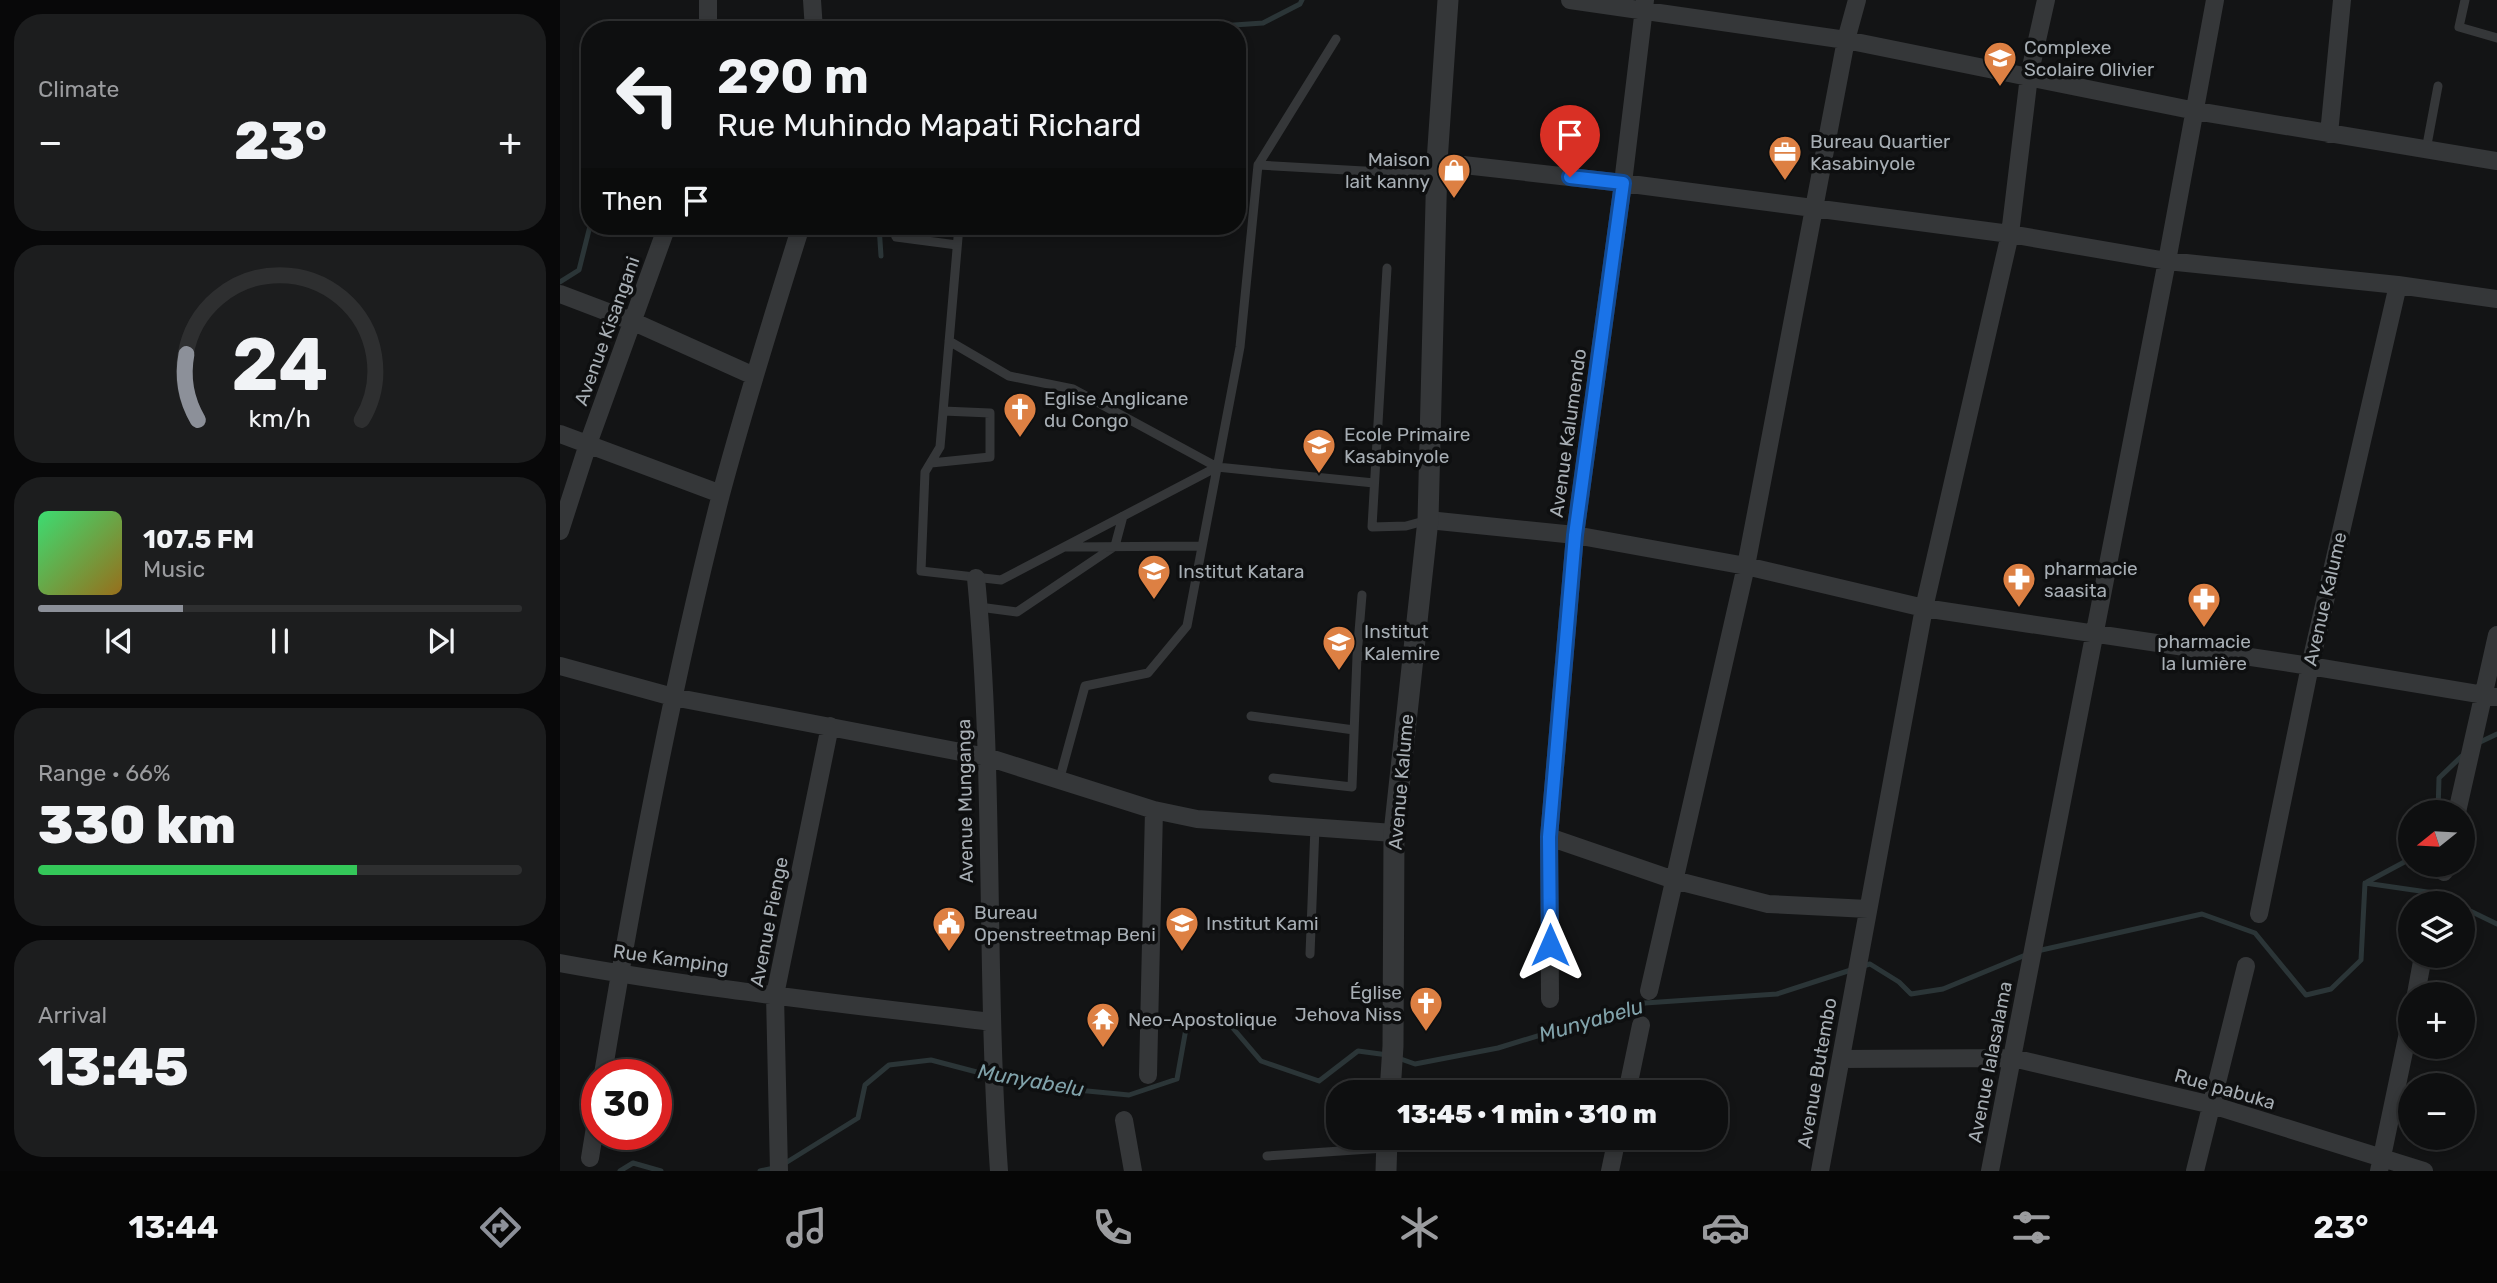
<!DOCTYPE html>
<meta charset="utf-8">
<style>
:root{--surface:#0e0f10;--page:#1c1d1e;--text:#f1f3f6;--muted:#9b9c9f;--line:#2e2f30;--accent:#8c9099}
body{margin:0;font-family:Rubik,sans-serif;background:var(--page);color:var(--text);height:100vh;display:flex;flex-direction:column;font-size:26px;white-space:nowrap}
*{box-sizing:border-box;margin:0}
p{font-size:23px;color:var(--muted)}
.icon{flex:none;width:38px;height:38px;fill:none;stroke:currentColor;stroke-width:2;stroke-linecap:round;stroke-linejoin:round}
.map{position:relative;flex:1;overflow:hidden}
.drawer{display:flex;flex-direction:column;gap:14px;padding:14px;background:#080809;width:560px}
.drawer>*{flex:none}
.top-card{position:absolute;left:21px;top:21px;width:665px;height:214px;border-radius:28px;box-shadow:0 4px 10px #0003,0 0 0 2px var(--line);background:#0e0f10;color:var(--text);overflow:hidden}
.needle{width:46px;rotate:252deg}
.tools{position:absolute;left:1838px;top:800px;display:grid;gap:14px}
.tools a{display:grid;place-items:center;width:77px;height:77px;border-radius:50%;background:var(--surface);box-shadow:0 4px 10px #0003,0 0 0 2px var(--line);font-size:35px}
.speed{position:absolute;left:21px;top:1059px;display:flex;gap:14px;font-size:35px;font-weight:700;text-align:center}
.speed>*{display:grid;place-content:center;width:91px;height:91px;border-radius:50%;background:var(--surface);box-shadow:0 4px 10px #0003,0 0 0 2px var(--line);line-height:1}
.speed .limit{border:10px solid #d22;background:#fff;color:#111}
.pin{position:absolute;display:grid;place-items:center;width:60px;height:60px;color:#fff;margin:-72px -30px;border-radius:50% 50% 50% 0;rotate:-45deg;box-shadow:0 0 7px #0007}
.pin .icon{rotate:45deg}
.me{position:absolute;width:77px;margin:-38px;rotate:0deg;stroke-linejoin:round;filter:drop-shadow(0 0 5px #0008)}
.turn{display:flex;align-items:center;gap:24px;height:147px;padding:0 21px;font-size:32px}
.turn .icon{width:91px;height:91px;stroke-width:2.5}
.turn b{display:block;font-size:49px;line-height:60px}
.then{display:flex;align-items:center;height:66px;padding:0 21px;background:#0003;gap:14px;font-size:26px}
.big{font-size:52px;font-weight:800;line-height:1.1}
.drawer .tile{flex:1;display:flex;flex-direction:column;justify-content:center;gap:10px;min-width:0;padding:0 24px;border-radius:28px;background:var(--page)}
.drawer .dial{align-items:center;gap:0}
.dial svg{height:182px;overflow:visible;fill:none;stroke:var(--line);stroke-width:7;stroke-linecap:round;text-anchor:middle}
.dial text{fill:var(--text);stroke:none}
.song{display:flex;align-items:center;gap:21px}
.cover{width:84px;height:84px;border-radius:10px;background:linear-gradient(135deg,hsl(140 70% 55%),hsl(40 70% 35%))}
.played{height:7px;border-radius:4px;background:linear-gradient(90deg,var(--accent) 30%,var(--line) 30%)}
.keys{display:flex;justify-content:space-around;direction:ltr}
.heat{display:flex;justify-content:space-between;align-items:center;font-size:38px;direction:ltr}
.charge{height:10px;border-radius:5px;background:linear-gradient(90deg,#34c759 66%,var(--line) 0)}
.trip{position:absolute;left:766px;top:1080px;width:402px;height:70px;border-radius:28px;background:var(--surface);box-shadow:0 4px 10px #0003,0 0 0 2px var(--line);font-weight:800;line-height:70px;text-align:center}
.tab-bar{display:flex;height:112px;justify-content:space-around;align-items:center;background:#060606;color:var(--muted)}
.tab-bar .icon{width:49px;height:49px}
.tab-bar .selected{color:var(--accent)}
.tab-bar b{font-size:32px;color:var(--text)}
main{display:flex;flex:1;min-height:0}
.map>svg:first-child{display:block}
.lines{fill:none;stroke-linecap:round;stroke-linejoin:round}
.stream{stroke:#2b3537;stroke-width:5}
.service{stroke:#353739;stroke-width:9}
.minor{stroke:#353739;stroke-width:18}
.tertiary{stroke:#353739;stroke-width:21}
.route-casing{stroke:#114b97;stroke-width:18}
.route{stroke:#1a73e8;stroke-width:12}
.labels{text-anchor:middle;dominant-baseline:central;stroke-width:7;stroke-linejoin:round;paint-order:stroke}
.poi-label{font-size:19px;fill:#a7aeb4;stroke:#0e0f10;text-anchor:start}
.street-label{font-size:19px;fill:#a7aeb4;stroke:#0e0f10}
.water-label{font-size:21px;font-style:italic;fill:#81a3ab;stroke:#0e0f10}
</style>
<main>
<section class="drawer">
<div class="tile"><p>Climate</p>
<div class="heat"><a>−</a><b class="big">23°</b><a>+</a></div>
</div>
<div class="tile dial"><svg viewBox="0 0 100 80">
<path d="M14 69A42 42 0 1 1 86 69"/>
<path d="M14 69A42 42 0 0 1 9 40" stroke="#8c9099"/>
<text x="50" y="56" font-size="32" font-weight="700">24</text>
<text x="50" y="72" font-size="11">km/h</text>
</svg></div>
<div class="tile">
<div class="song"><i class="cover"></i><div><b>107.5 FM</b><p>Music</p></div></div>
<div class="played"></div>
<div class="keys"><svg class="icon" aria-label="previous" viewBox="0 0 24 24"><path d="M18 5L8 12l10 7zM5 5v14"/></svg><svg class="icon" aria-label="pause" viewBox="0 0 24 24"><path d="M8 5v14M16 5v14"/></svg><svg class="icon" aria-label="next" viewBox="0 0 24 24"><path d="M6 5l10 7-10 7zM19 5v14"/></svg></div>
</div>
<div class="tile"><p>Range · 66%</p><b class="big">330 km</b><div class="charge"></div></div>
<div class="tile"><p>Arrival</p><b class="big">13:45</b></div>
</section>
<div class="map">
<svg width="1937" height="1171" viewBox="0 0 1937 1171">
<rect width="100%" height="100%" fill="#131415"/>
<g class="lines">
<path class="stream" d="M639 30 645 27 703 23 740 4 742 0
M319 226 321 256
M0 282 19 270 30 226
M1918 743 1937 734
M1878 812 1879 778 1905 753
M1807 882 1850 859
M1902 907 1937 924
M1477 951 1642 914 1695 933 1746 995 1771 989 1801 960 1805 883 1874 893 1894 903
M1303 966 1310 964 1339 982 1351 994 1383 989 1468 954
M838 1058 855 1064 938 1048 1085 1003 1217 994 1294 969
M60 1171 73 1163 101 1171
M200 1171 219 1167 298 1118 305 1085 329 1065 371 1060 432 1076 496 1088 569 1095 617 1079 627 1023 666 1020 701 1061 759 1081 798 1051 828 1055"/>
<path class="service" d="M1905 0 1899 27 1937 38
M1866 150 1878 86
M698 165 776 39
M332 226 336 237 397 245
M399 226 380 447 365 472 361 571 441 580 657 467
M497 226 508 227
M827 268 812 527 846 526 868 520
M389 341 449 376 513 389 657 467 814 483
M371 463 430 457V413L383 411
M507 547 642 546
M419 607 457 612 555 546 563 516
M797 656 852 658
M691 716 794 730
M713 778 792 787 797 656 802 595
M499 781 525 686 588 673 627 626 680 347 698 165 876 175
M750 954 755 827
M707 1156 825 1148"/>
<path class="minor" d="M252 0 254 30
M1010 0 1286 40 1636 111 1937 161
M148 30V0
M1769 134 1782 0
M877 162 1063 183 1450 234 1607 261 1838 285 1937 299
M0 294 74 322 194 376
M0 434 161 494
M868 520 1015 535 1186 566 1364 608 1750 666 1937 697
M0 531 28 444 107 226
M416 578C435 775 425 973 439 1171
M0 666 113 697 427 757 594 810 637 819 834 833
M1897 812 1937 635
M989 837 1114 880 1208 904 1308 909
M1884 872 1886 864
M1699 914 1750 666 1838 285
M0 963C142 989 287 1004 431 1022
M1089 991 1186 566 1286 40 1297 0
M1856 994 1863 956
M990 999 989 837 1015 535 1063 183 1085 0
M1281 1059 1453 1058 1652 1105 1864 1171
M43 1074C75 880 112 685 161 494 185 404 213 315 241 226
M588 1075 594 810
M1067 1092 1081 1025
M564 1120 573 1171
M30 1158 37 1115
M219 1171 215 995 270 726
M1050 1171 1057 1138
M1260 1171 1364 608 1450 234 1469 76 1486 0
M1430 1171 1607 261 1655 0
M1635 1171 1686 966
M1819 1171 1850 1023"/>
<path class="tertiary" d="M830 1092 833 1046 834 833 868 520 877 162 888 0
M826 1171 827 1138"/>
</g>
<g class="lines">
<defs>
<path id="route" d="M990 945 989 837 1015 535 1063 183 1010 177"/>
</defs>
<use href="#route" class="route-casing"/>
<use href="#route" class="route"/>
</g>
<defs>
<symbol id="school-pin" viewBox="-11 -11 22 30"><path d="M0 17L-7.5 6A9.5 9.5 0 1 1 7.5 6Z" fill="#dd8043" stroke="#0e0f10"/><path d="M0-5L7-2L0 1L-7-2ZM-4 1L0 2.5L4 1V4Q0 6-4 4Z" fill="#fff"/></symbol>
<symbol id="office-pin" viewBox="-11 -11 22 30"><path d="M0 17L-7.5 6A9.5 9.5 0 1 1 7.5 6Z" fill="#dd8043" stroke="#0e0f10"/><path d="M-6-3h4V-5.5h4V-3h4V5H-6ZM-1-4.5V-3h2v-1.5ZM-6 0V1H6V0Z" fill="#fff"/></symbol>
<symbol id="shop-pin" viewBox="-11 -11 22 30"><path d="M0 17L-7.5 6A9.5 9.5 0 1 1 7.5 6Z" fill="#dd8043" stroke="#0e0f10"/><path d="M-5-2.5h2.3a2.7 3.5 0 0 1 5.4 0H5L5.5 6h-11ZM-1.5-2.5h3a1.5 2.3 0 0 0-3 0Z" fill="#fff"/></symbol>
<symbol id="church-pin" viewBox="-11 -11 22 30"><path d="M0 17L-7.5 6A9.5 9.5 0 1 1 7.5 6Z" fill="#dd8043" stroke="#0e0f10"/><path d="M-1.2-6h2.4v3.5h3.3v2.4h-3.3V6h-2.4V-.1h-3.3v-2.4h3.3Z" fill="#fff"/></symbol>
<symbol id="pharmacy-pin" viewBox="-11 -11 22 30"><path d="M0 17L-7.5 6A9.5 9.5 0 1 1 7.5 6Z" fill="#dd8043" stroke="#0e0f10"/><path d="M-2-6h4v4h4v4h-4v4h-4v-4h-4v-4h4Z" fill="#fff"/></symbol>
<symbol id="civic-pin" viewBox="-11 -11 22 30"><path d="M0 17L-7.5 6A9.5 9.5 0 1 1 7.5 6Z" fill="#dd8043" stroke="#0e0f10"/><path d="M-.6-6.5H3V-4.5H.6V-3L4-1V1h2V6H-6V1h2V-1L-.6-3ZM-1.2 2.5V6h2.4V2.5Z" fill="#fff"/></symbol>
<symbol id="temple-pin" viewBox="-11 -11 22 30"><path d="M0 17L-7.5 6A9.5 9.5 0 1 1 7.5 6Z" fill="#dd8043" stroke="#0e0f10"/><path d="M0-6L5-2H3V0L6.5 2.5H4V6H1.5V3h-3V6H-4V2.5H-6.5L-3 0V-2H-5Z" fill="#fff"/></symbol>
</defs>
<g fill-rule="evenodd">
<use href="#school-pin" x="1421" y="39" width="38" height="52"/>
<use href="#office-pin" x="1206" y="133" width="38" height="52"/>
<use href="#shop-pin" x="875" y="151" width="38" height="52"/>
<use href="#church-pin" x="441" y="390" width="38" height="52"/>
<use href="#school-pin" x="740" y="426" width="38" height="52"/>
<use href="#school-pin" x="575" y="552" width="38" height="52"/>
<use href="#pharmacy-pin" x="1440" y="560" width="38" height="52"/>
<use href="#pharmacy-pin" x="1625" y="580" width="38" height="52"/>
<use href="#school-pin" x="760" y="623" width="38" height="52"/>
<use href="#civic-pin" x="370" y="904" width="38" height="52"/>
<use href="#school-pin" x="603" y="904" width="38" height="52"/>
<use href="#church-pin" x="847" y="984" width="38" height="52"/>
<use href="#temple-pin" x="524" y="1000" width="38" height="52"/>
</g>
<g class="labels">
<g class="poi-label">
<text x="1464" y="47">Complexe<tspan x="1464" dy="22">Scolaire Olivier</tspan></text>
<text x="1250" y="141">Bureau Quartier<tspan x="1250" dy="22">Kasabinyole</tspan></text>
<text x="870" y="159" text-anchor="end">Maison<tspan x="870" dy="22">lait kanny</tspan></text>
<text x="484" y="398">Eglise Anglicane<tspan x="484" dy="22">du Congo</tspan></text>
<text x="784" y="434">Ecole Primaire<tspan x="784" dy="22">Kasabinyole</tspan></text>
<text x="1484" y="568">pharmacie<tspan x="1484" dy="22">saasita</tspan></text>
<text x="618" y="571">Institut Katara</text>
<text x="804" y="631">Institut<tspan x="804" dy="22">Kalemire</tspan></text>
<text x="1644" y="641" text-anchor="middle">pharmacie<tspan x="1644" dy="22">la lumière</tspan></text>
<text x="414" y="912">Bureau<tspan x="414" dy="22">Openstreetmap Beni</tspan></text>
<text x="646" y="923">Institut Kami</text>
<text x="842" y="992" text-anchor="end">Église<tspan x="842" dy="22">Jehova Niss</tspan></text>
<text x="568" y="1019">Neo-Apostolique</text>
</g>
<g class="street-label">
<text transform="translate(47 331) rotate(-70)">Avenue Kisangani</text>
<text transform="translate(1008 433) rotate(-82)">Avenue Kalumendo</text>
<text transform="translate(1765 599) rotate(-77)">Avenue Kalume</text>
<text transform="translate(841 782) rotate(-85)">Avenue Kalume</text>
<text transform="translate(405 801) rotate(-91)">Avenue Munganga</text>
<text transform="translate(209 922) rotate(-79)">Avenue Pienge</text>
<text transform="translate(111 959) rotate(8)">Rue Kamping</text>
<text transform="translate(1430 1062) rotate(-79)">Avenue lalasalama</text>
<text transform="translate(1257 1073) rotate(-80)">Avenue Butembo</text>
<text transform="translate(1665 1089) rotate(16)">Rue pabuka</text>
</g>
<g class="water-label">
<text transform="translate(1031 1020) rotate(-16)">Munyabelu</text>
<text transform="translate(471 1080) rotate(10)">Munyabelu</text>
</g>
</g>
</svg>
<div class="tools">
<a><svg class="needle" viewBox="-14 -14 28 28"><path d="M0-13l5 13h-10z" fill="#e53935"/><path d="M0 13l5-13h-10z" fill="#9b9c9f"/></svg></a>
<a><svg class="icon" aria-label="layers" viewBox="0 0 24 24"><path d="M12 4l9 5-9 5-9-5zM3 14l9 5 9-5"/></svg></a>
<a>+</a>
<a>−</a>
</div>
<div class="speed"><div class="limit">30</div></div>
<div class="pin" style="left:1010px;top:177px;background:#d93025"><svg class="icon" aria-label="arrive" viewBox="0 0 24 24"><path d="M6 21V4h12l-3 4 3 4H6"/></svg></div>
<svg class="me" style="left:990px;top:945px" viewBox="-20 -20 40 40"><path d="M0-17L14 15 0 8-14 15z" fill="#1a73e8" stroke="#fff" stroke-width="4"/></svg>
<div class="trip">13:45 · 1 min · 310 m</div>
<div class="top-card">
<div class="turn"><svg class="icon" aria-label="left" viewBox="0 0 24 24"><path d="M17 20v-9H6M10 6l-5 5 5 5"/></svg><div><b>290 m</b>Rue Muhindo Mapati Richard</div></div>
<div class="then">Then<svg class="icon" aria-label="arrive" viewBox="0 0 24 24"><path d="M6 21V4h12l-3 4 3 4H6"/></svg></div>
</div>
</div>
</main>
<nav class="tab-bar">
<b>13:44</b>
<svg class="icon selected" aria-label="directions" viewBox="0 0 24 24"><path d="M12 3l9 9-9 9-9-9zM9 14v-3h6M13 9l2 2-2 2"/></svg>
<svg class="icon" aria-label="music" viewBox="0 0 24 24"><path d="M9 18V5l10-2v13"/><circle cx="6" cy="18" r="3"/><circle cx="16" cy="16" r="3"/></svg>
<svg class="icon" aria-label="phone" viewBox="0 0 24 24"><path d="M5 4h4l2 5-3 2q2 4 5 5l2-3 5 2v4C11 20 4 13 5 4z"/></svg>
<svg class="icon" aria-label="climate" viewBox="0 0 24 24"><path d="M12 3v18M4 7l16 10M4 17L20 7"/></svg>
<svg class="icon" aria-label="car" viewBox="0 0 24 24"><path d="M5 17H2v-5l4-1 3-4h7l3 4 3 1v5h-3M9 17h6M6 11h13"/><circle cx="7" cy="17" r="2"/><circle cx="17" cy="17" r="2"/></svg>
<svg class="icon" aria-label="filters" viewBox="0 0 24 24"><path d="M4 7h16M4 17h16"/><circle cx="9" cy="7" r="2"/><circle cx="15" cy="17" r="2"/></svg>
<b>23°</b>
</nav>
